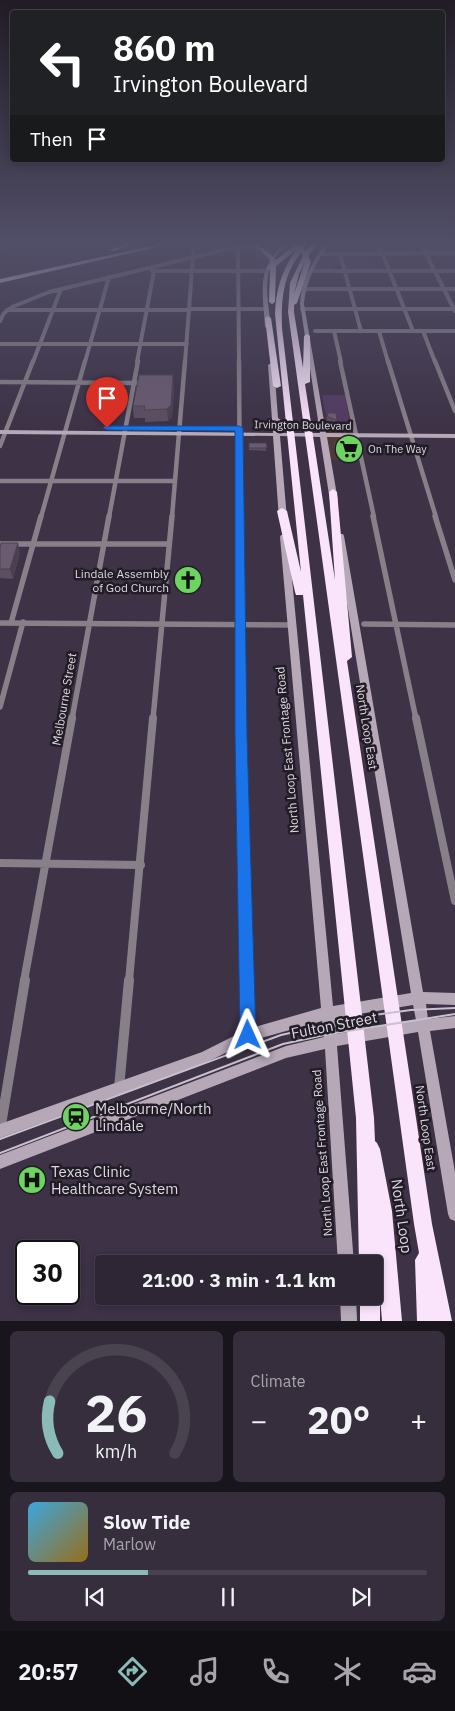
<!DOCTYPE html>
<meta charset="utf-8">
<style>
:root{--surface:#2e2634;--page:#362e3c;--text:#f1f3f6;--muted:#a7a5ac;--line:#49434f;--accent:#8bbbb9}
body{margin:0;font-family:"IBM Plex Sans",sans-serif;background:var(--page);color:var(--text);height:100vh;display:flex;flex-direction:column;font-size:19px;white-space:nowrap}
*{box-sizing:border-box;margin:0}
p{font-size:16px;color:var(--muted)}
.icon{flex:none;width:28px;height:28px;fill:none;stroke:currentColor;stroke-width:2;stroke-linecap:round;stroke-linejoin:round}
.map{position:relative;height:1321px;overflow:hidden}
.side{display:flex;flex-direction:column;gap:10px;padding:10px;background:#19151d;flex:1}
.side>*{flex:none}
.guide{position:absolute;left:10px;top:10px;width:435px;height:152px;border-radius:5px;box-shadow:0 2px 8px #0003,0 0 0 1px var(--line);background:#202124;color:#fff;overflow:hidden}
.speed{position:absolute;left:15px;top:1240px;display:flex;gap:10px;font-size:25px;font-weight:700;text-align:center}
.speed>*{display:grid;place-content:center;width:65px;height:65px;border-radius:50%;background:var(--surface);box-shadow:0 2px 8px #0003,0 0 0 1px var(--line);line-height:1}
.speed .limit{border:2px solid #111;border-radius:8px;background:#fff;color:#111}
.pin{position:absolute;display:grid;place-items:center;width:42px;height:42px;color:#fff;margin:-51px -21px;border-radius:50% 50% 50% 0;rotate:-45deg;box-shadow:0 0 5px #0007}
.pin .icon{rotate:45deg}
.me{position:absolute;width:55px;margin:-28px;rotate:359deg;stroke-linejoin:round;filter:drop-shadow(0 0 4px #0008)}
.turn{display:flex;align-items:center;gap:18px;height:105px;padding:0 20px;font-size:22px}
.turn .icon{width:65px;height:65px;stroke-width:2.5}
.turn b{display:block;font-size:35px;line-height:42px}
.then{display:flex;align-items:center;height:48px;padding:0 20px;background:#0003;gap:10px;font-size:19px}
.big{font-size:38px;font-weight:800;line-height:1.1}
.side .tile{flex:1;display:flex;flex-direction:column;justify-content:center;gap:8px;min-width:0;padding:0 18px;border-radius:8px;background:var(--page)}
.side .dial{align-items:center;gap:0}
.dial svg{height:130px;overflow:visible;fill:none;stroke:var(--line);stroke-width:7;stroke-linecap:round;text-anchor:middle}
.dial text{fill:var(--text);stroke:none}
.song{display:flex;align-items:center;gap:15px}
.cover{width:60px;height:60px;border-radius:8px;background:linear-gradient(135deg,hsl(200 70% 55%),hsl(40 70% 35%))}
.played{height:5px;border-radius:2px;background:linear-gradient(90deg,var(--accent) 30%,var(--line) 30%)}
.keys{display:flex;justify-content:space-around;direction:ltr}
.heat{display:flex;justify-content:space-between;align-items:center;font-size:28px;direction:ltr}
.side .tiles{flex:1;display:grid;gap:10px;grid-template-columns:1fr 1fr}
.tile:last-child{grid-column:span 2}
.trip{position:absolute;left:95px;top:1255px;width:288px;height:50px;border-radius:5px;background:var(--surface);box-shadow:0 2px 8px #0003,0 0 0 1px var(--line);font-weight:800;line-height:50px;text-align:center}
.tabs{display:flex;height:80px;justify-content:space-around;align-items:center;background:#120f15;color:var(--muted)}
.tabs .icon{width:35px;height:35px}
.tabs .selected{color:var(--accent)}
.tabs b{font-size:22px;color:var(--text)}
.map>svg:first-child{display:block}
.commercial{fill:#4e3938}
.green{fill:#523b62}
.lines{fill:none;stroke-linecap:round;stroke-linejoin:round}
.street-far4{stroke:#888089;stroke-width:4}
.street-far3{stroke:#888089;stroke-width:4.5}
.street-far2{stroke:#888089;stroke-width:5.5}
.street-far1{stroke:#888089;stroke-width:8}
.street{stroke:#888089;stroke-width:10}
.secondary{fill:#b6a8b7;fill-rule:evenodd}
.highway{fill:#f9e4fb;fill-rule:evenodd}
.tram{stroke:#c8c1cf;stroke-width:2}
.rail{stroke:#c8c1cf;stroke-width:1;stroke-dasharray:1 2.5;stroke-linecap:butt}
.wall{fill:#5b4e61}
.shaded-wall{fill:#4a404f}
.building{fill:#6a5b71;stroke:#4a404f}
.route{fill:#1a73e8;stroke:#114b97}
.labels{text-anchor:middle;dominant-baseline:central;stroke-width:5;stroke-linejoin:round;paint-order:stroke}
.far-street-label{font-size:11px;fill:#ded7e4;stroke:#211c25}
.far-poi-label{font-size:11px;fill:#ded7e4;stroke:#211c25;text-anchor:start}
.poi-label{font-size:12px;fill:#ded7e4;stroke:#211c25;text-anchor:end}
.street-label{font-size:12px;fill:#ded7e4;stroke:#211c25}
.near-street-label{font-size:15px;fill:#ded7e4;stroke:#211c25}
.near-poi-label{font-size:15px;fill:#ded7e4;stroke:#211c25;text-anchor:start}
</style>
<div class="map">
<svg width="455" height="1321" viewBox="0 0 455 1321">
<rect width="100%" height="100%" fill="#3d3246"/>
<path class="commercial" d="M323 417H335L337 428H352L358 460H330Z"/>
<path class="green" d="M259 244 279 246 267 261 264 270H261L260 261H257L256 251H240V247Z
M323 255 338 256 340 263H332L333 269H315Z
M366 255 367 261H364L365 263H376L377 268 386 269H346L343 255Z
M322 395H345L351 428H337L335 417H326Z"/>
<g class="lines">
<path class="street-far4" d="M378 242 413 331
M420 242 455 311
M111 246 112 242
M238 247 239 362
M320 254 455 253
M340 254 361 331
M152 271H266
M312 271H455
M304 289H455
M190 309H266
M302 309H455
M7 310H190
M0 321 4 313 12 307 49 292 252 243 283 245
M315 331H455
M334 331 341 362
M379 331 388 362
M423 331 435 362
M0 344H187
M33 362 61 289
M85 362 109 277
M137 362 154 271
M185 362 194 243"/>
<path class="street-far3" d="M239 361 240 517
M340 361 374 517
M388 361 436 517
M435 361 455 411
M0 382 137 383
M0 446 33 361
M0 481H175
M41 517 85 361
M109 517 138 361
M172 517 185 361"/>
<path class="street-far2" d="M240 516 241 719
M373 516 416 719
M435 516 455 580
M0 544H168
M0 623 292 625
M11 623 41 516
M364 624 455 625
M0 707 23 622
M72 719 109 516
M153 719 172 516"/>
<path class="street-far1" d="M241 718 247 981
M416 718 455 901
M0 863 141 865
M24 981 72 718
M129 981 153 718"/>
<path class="street" d="M247 980 248 1035
M119 1088 129 980
M0 1131 25 980"/>
<path class="secondary" d="M287 242H291C285 248 278 252 274 259 262 279 269 306 271 327L268 329 265 327C263 291 255 267 287 242Z
M327 242H331C317 261 306 280 304 304L326 433 455 434V438L327 437 338 501 334 503 330 501 320 437 280 436 287 519 283 521 279 519 273 436 0 434V430L273 433 268 365 271 363 274 365 278 418C289 427 304 426 317 423L318 420 300 304C301 280 313 260 327 242ZM279 424 295 428 319 426 320 433H279Z
M337 534H343L344 536 423 992 455 993V1005L426 1004 428 1019 455 1016V1028L430 1031 455 1172V1221L450 1219 448 1214 418 1032 337 1046 354 1264H338L325 1049 286 1058 0 1169V1155L286 1046 324 1037 322 1021 250 1041 205 1063 0 1138V1124L202 1052 248 1029 321 1008 280 537 281 535H284L288 537 333 1006 411 993 336 536ZM413 1005 416 1020 336 1034 335 1018Z
M340 1296H356L357 1321H341Z"/>
<path class="highway" d="M133 242H141L114 251 109 250Z
M170 242H179L0 283V279Z
M238 242C254 241 265 248 276 260L293 246 288 242 297 244 309 242 303 249 306 251 313 242H319L308 256 311 262 297 303 294 305V312L303 368 304 336 307 334 310 336V382L305 384 335 580 329 492 333 489 337 492 352 657 347 661 432 1224 452 1321H417L415 1260 419 1253 414 1224 288 312 290 283 303 256 301 252C283 276 281 299 282 328L374 1118 375 1141 377 1143 380 1149 392 1211 402 1321H382L380 1296V1321H360V1296H374V1288L377 1289 380 1296 378 1266 374 1272V1264H359L356 1118 303 595H296L295 592 277 511 282 508 287 511 301 572 275 314C276 288 282 270 297 249L276 266 275 302 272 304 269 302 270 270 266 268 270 264V260L259 249ZM305 262 294 294 299 274Z
M268 316 271 318 281 386 277 388 273 386 265 318Z"/>
<path class="tram" d="M0 1139 281 1035 367 1016 411 1010 455 1008
M0 1153 283 1044 329 1034 455 1014"/>
<path class="rail" d="M0 252 15 242"/>
</g>
<path class="wall" d="M174 387 172 417 168 421 145 422V418H134L133 406Z
M327 413 337 420 336 427 327 425Z
M335 442 352 443 354 450 353 455H346V451H335L334 447Z
M249 443H266V451L249 450Z
M0 546 20 553 13 579 0 578Z"/>
<path class="shaded-wall" d="M173 375 174 387 172 417 168 421 167 409Z
M18 543 20 553 13 579 10 569Z"/>
<path class="building" d="M139 375H173L171 405 167 409 144 410 145 406H133Z
M327 413H336L337 420 328 417Z
M335 442 352 443 354 450H347L346 447H336Z
M249 443H266L267 448H249Z
M1 543H18L10 569H0V546Z"/>
<linearGradient id="sky" x2="0" y2="1"><stop stop-color="#221c26"/><stop offset="0.57" stop-color="#514f68"/><stop offset="1" stop-color="#514f68" stop-opacity="0"/></linearGradient>
<rect width="455" height="427" fill="url(#sky)"/>
<path class="route" d="M104 426H239L243 428 247 736 256 1035 254 1041 248 1043 242 1041 240 1035 235 736V431L107 430 103 428Z"/>
<defs>
<symbol id="supermarket-disc" viewBox="-11 -11 22 22"><circle r="9.5" fill="#6dd361" stroke="#211c25"/><path d="M-6-5.5h2.5l.6 2H6L4.5 2H-2.5L-4.4-4H-6ZM-1.5 3.2a1.3 1.3 0 1 0 .1 0ZM3 3.2a1.3 1.3 0 1 0 .1 0Z" fill="#111"/></symbol>
<symbol id="church-disc" viewBox="-11 -11 22 22"><circle r="9.5" fill="#6dd361" stroke="#211c25"/><path d="M-1.2-6h2.4v3.5h3.3v2.4h-3.3V6h-2.4V-.1h-3.3v-2.4h3.3Z" fill="#111"/></symbol>
<symbol id="station-disc" viewBox="-11 -11 22 22"><circle r="9.5" fill="#6dd361" stroke="#211c25"/><path d="M-3-6H3Q5-6 5-4V2Q5 4 3 4L4.5 6H3L1.5 4h-3L-3 6H-4.5L-3 4Q-5 4-5 2V-4Q-5-6-3-6ZM-3.5-4v3h7v-3ZM-3.5 1v1.5H-2V1ZM2 1v1.5H3.5V1Z" fill="#111"/></symbol>
<symbol id="hospital-disc" viewBox="-11 -11 22 22"><circle r="9.5" fill="#6dd361" stroke="#211c25"/><path d="M-5-5h3v3.5h4V-5h3V5h-3V1.5h-4V5h-3Z" fill="#111"/></symbol>
</defs>
<g fill-rule="evenodd">
<use href="#supermarket-disc" x="333" y="433" width="32" height="32"/>
<use href="#church-disc" x="172" y="564" width="32" height="32"/>
<use href="#station-disc" x="60" y="1101" width="32" height="32"/>
<use href="#hospital-disc" x="16" y="1164" width="32" height="32"/>
</g>
<g class="labels">
<g class="far-street-label">
<text transform="translate(303 425) rotate(1)">Irvington Boulevard</text>
</g>
<g class="far-poi-label">
<text x="368" y="449">On The Way</text>
</g>
<g class="poi-label">
<text x="169" y="573">Lindale Assembly<tspan x="169" dy="14">of God Church</tspan></text>
</g>
<g class="street-label">
<text transform="translate(64 699) rotate(-80)">Melbourne Street</text>
<text transform="translate(367 727) rotate(81)">North Loop East</text>
<text transform="translate(287 750) rotate(-95)">North Loop East Frontage Road</text>
<text transform="translate(426 1128) rotate(82)">North Loop East</text>
<text transform="translate(322 1153) rotate(-94)">North Loop East Frontage Road</text>
</g>
<g class="near-street-label">
<text transform="translate(334 1025) rotate(-11)">Fulton Street</text>
<text transform="translate(402 1216) rotate(82)">North Loop</text>
</g>
<g class="near-poi-label">
<text x="95" y="1108">Melbourne/North<tspan x="95" dy="17">Lindale</tspan></text>
<text x="51" y="1171">Texas Clinic<tspan x="51" dy="17">Healthcare System</tspan></text>
</g>
</g>
</svg>
<div class="speed"><div class="limit">30</div></div>
<div class="pin" style="left:107px;top:428px;background:#d93025"><svg class="icon" aria-label="arrive" viewBox="0 0 24 24"><path d="M6 21V4h12l-3 4 3 4H6"/></svg></div>
<svg class="me" style="left:248px;top:1035px" viewBox="-20 -20 40 40"><path d="M0-17L14 15 0 8-14 15z" fill="#1a73e8" stroke="#fff" stroke-width="4"/></svg>
<div class="trip">21:00 · 3 min · 1.1 km</div>
<div class="guide">
<div class="turn"><svg class="icon" aria-label="left" viewBox="0 0 24 24"><path d="M17 20v-9H6M10 6l-5 5 5 5"/></svg><div><b>860 m</b>Irvington Boulevard</div></div>
<div class="then">Then<svg class="icon" aria-label="arrive" viewBox="0 0 24 24"><path d="M6 21V4h12l-3 4 3 4H6"/></svg></div>
</div>
</div>
<section class="side">
<div class="tiles">
<div class="tile dial"><svg viewBox="0 0 100 80">
<path d="M14 69A42 42 0 1 1 86 69"/>
<path d="M14 69A42 42 0 0 1 9 37" stroke="#8bbbb9"/>
<text x="50" y="56" font-size="32" font-weight="700">26</text>
<text x="50" y="72" font-size="11">km/h</text>
</svg></div>
<div class="tile"><p>Climate</p>
<div class="heat"><a>−</a><b class="big">20°</b><a>+</a></div>
</div>
<div class="tile">
<div class="song"><i class="cover"></i><div><b>Slow Tide</b><p>Marlow</p></div></div>
<div class="played"></div>
<div class="keys"><svg class="icon" aria-label="previous" viewBox="0 0 24 24"><path d="M18 5L8 12l10 7zM5 5v14"/></svg><svg class="icon" aria-label="pause" viewBox="0 0 24 24"><path d="M8 5v14M16 5v14"/></svg><svg class="icon" aria-label="next" viewBox="0 0 24 24"><path d="M6 5l10 7-10 7zM19 5v14"/></svg></div>
</div>
</div>
</section>
<nav class="tabs">
<b>20:57</b>
<svg class="icon selected" aria-label="directions" viewBox="0 0 24 24"><path d="M12 3l9 9-9 9-9-9zM9 14v-3h6M13 9l2 2-2 2"/></svg>
<svg class="icon" aria-label="music" viewBox="0 0 24 24"><path d="M9 18V5l10-2v13"/><circle cx="6" cy="18" r="3"/><circle cx="16" cy="16" r="3"/></svg>
<svg class="icon" aria-label="phone" viewBox="0 0 24 24"><path d="M5 4h4l2 5-3 2q2 4 5 5l2-3 5 2v4C11 20 4 13 5 4z"/></svg>
<svg class="icon" aria-label="climate" viewBox="0 0 24 24"><path d="M12 3v18M4 7l16 10M4 17L20 7"/></svg>
<svg class="icon" aria-label="car" viewBox="0 0 24 24"><path d="M5 17H2v-5l4-1 3-4h7l3 4 3 1v5h-3M9 17h6M6 11h13"/><circle cx="7" cy="17" r="2"/><circle cx="17" cy="17" r="2"/></svg>
</nav>
